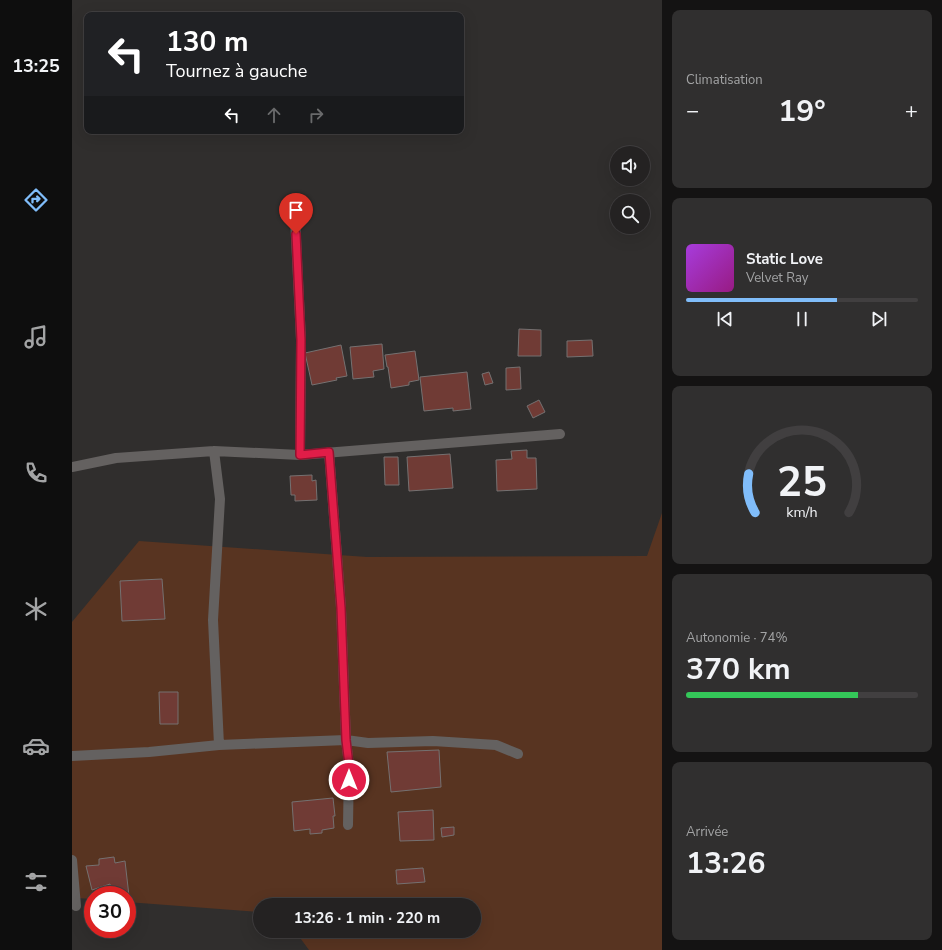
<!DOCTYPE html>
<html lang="fr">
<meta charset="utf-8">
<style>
:root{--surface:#242222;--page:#302f2f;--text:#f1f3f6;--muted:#a3a4a5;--line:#413f40;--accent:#80bdfa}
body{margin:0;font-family:"Nunito Sans",sans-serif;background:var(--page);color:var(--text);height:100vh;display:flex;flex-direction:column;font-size:15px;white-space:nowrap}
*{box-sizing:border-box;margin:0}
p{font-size:13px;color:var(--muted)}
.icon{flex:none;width:22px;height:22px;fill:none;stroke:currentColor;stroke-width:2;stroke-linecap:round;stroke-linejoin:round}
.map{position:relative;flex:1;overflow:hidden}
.panel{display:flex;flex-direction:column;gap:10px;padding:10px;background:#141313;width:280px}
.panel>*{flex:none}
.top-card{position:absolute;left:12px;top:12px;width:380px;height:122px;border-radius:8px;box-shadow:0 4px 16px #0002,0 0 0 1px var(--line);background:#202124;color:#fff;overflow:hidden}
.tools{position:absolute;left:538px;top:146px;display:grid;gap:8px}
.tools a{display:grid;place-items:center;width:40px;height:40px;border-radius:50%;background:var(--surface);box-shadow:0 4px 16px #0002,0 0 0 1px var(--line);font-size:20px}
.speed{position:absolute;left:12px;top:886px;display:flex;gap:8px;font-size:20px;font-weight:700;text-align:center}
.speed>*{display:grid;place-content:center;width:52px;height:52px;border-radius:50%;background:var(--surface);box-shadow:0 4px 16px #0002,0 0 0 1px var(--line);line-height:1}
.speed .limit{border:6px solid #d22;background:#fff;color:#111}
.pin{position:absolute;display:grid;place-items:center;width:34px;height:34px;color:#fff;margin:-41px -17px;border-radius:50% 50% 50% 0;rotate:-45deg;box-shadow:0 0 4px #0007}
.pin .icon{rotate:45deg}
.me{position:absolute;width:44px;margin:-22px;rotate:0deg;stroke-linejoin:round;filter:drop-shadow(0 0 3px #0008)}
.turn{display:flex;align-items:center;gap:14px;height:84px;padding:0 16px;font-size:18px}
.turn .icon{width:52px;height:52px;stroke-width:2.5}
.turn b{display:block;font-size:28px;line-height:34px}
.lanes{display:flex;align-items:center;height:38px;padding:0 16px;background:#0003;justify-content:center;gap:20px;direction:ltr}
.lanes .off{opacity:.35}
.big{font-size:30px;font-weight:700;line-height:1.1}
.panel .tile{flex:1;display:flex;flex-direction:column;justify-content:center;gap:6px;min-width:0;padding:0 14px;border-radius:8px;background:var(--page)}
.panel .dial{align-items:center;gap:0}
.dial svg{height:104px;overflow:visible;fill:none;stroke:var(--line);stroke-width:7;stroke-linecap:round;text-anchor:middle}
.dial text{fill:var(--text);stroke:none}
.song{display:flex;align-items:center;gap:12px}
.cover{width:48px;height:48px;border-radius:6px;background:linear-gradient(135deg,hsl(280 70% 55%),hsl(310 70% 35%))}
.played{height:4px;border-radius:2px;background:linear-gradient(90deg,var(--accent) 65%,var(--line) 65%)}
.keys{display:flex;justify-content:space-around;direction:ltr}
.heat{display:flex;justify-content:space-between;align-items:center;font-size:22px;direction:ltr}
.charge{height:6px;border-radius:3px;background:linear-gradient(90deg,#34c759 74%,var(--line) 0)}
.trip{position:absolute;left:181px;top:898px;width:228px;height:40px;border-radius:20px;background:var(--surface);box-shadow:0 4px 16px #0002,0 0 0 1px var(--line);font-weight:700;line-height:40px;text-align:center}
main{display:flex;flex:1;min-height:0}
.dock{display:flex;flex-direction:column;width:72px;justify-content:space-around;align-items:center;background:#0e0e0e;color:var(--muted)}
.dock .icon{width:28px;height:28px}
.dock .selected{color:var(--accent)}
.dock b{font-size:18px;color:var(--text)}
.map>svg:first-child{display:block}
.green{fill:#583421}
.building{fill:#703b35;stroke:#757171}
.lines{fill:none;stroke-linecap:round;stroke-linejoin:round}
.minor{stroke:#646160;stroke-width:10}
.route-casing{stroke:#92132f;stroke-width:10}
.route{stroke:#e11d48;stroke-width:7}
</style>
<main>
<nav class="dock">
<b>13:25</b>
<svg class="icon selected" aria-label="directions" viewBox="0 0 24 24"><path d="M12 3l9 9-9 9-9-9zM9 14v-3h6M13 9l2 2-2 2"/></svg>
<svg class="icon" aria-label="music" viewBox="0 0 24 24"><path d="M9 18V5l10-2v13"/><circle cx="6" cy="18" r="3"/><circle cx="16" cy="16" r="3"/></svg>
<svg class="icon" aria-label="phone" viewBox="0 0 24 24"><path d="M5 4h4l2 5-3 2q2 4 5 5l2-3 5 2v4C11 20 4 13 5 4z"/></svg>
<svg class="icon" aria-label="climate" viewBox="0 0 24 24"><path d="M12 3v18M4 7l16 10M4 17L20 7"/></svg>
<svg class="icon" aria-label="car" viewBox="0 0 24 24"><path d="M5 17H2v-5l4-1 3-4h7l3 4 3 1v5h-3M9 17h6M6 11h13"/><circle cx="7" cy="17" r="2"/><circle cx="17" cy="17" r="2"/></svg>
<svg class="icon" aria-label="filters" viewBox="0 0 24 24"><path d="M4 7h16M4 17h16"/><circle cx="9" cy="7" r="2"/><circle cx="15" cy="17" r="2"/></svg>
</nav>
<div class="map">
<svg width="590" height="950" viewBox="0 0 590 950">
<rect width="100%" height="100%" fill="#302e2d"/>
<path class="green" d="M590 513V950H237L223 931H402V905H188V912L55 902V895H21V899L5 898 0 895V622L67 541 295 557 575 556Z"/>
<path class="building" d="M447 329 469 330V356H446Z
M520 340 521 356 495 357V341Z
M310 344 312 369 301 371 302 377 281 379 278 347Z
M269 345 275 376 264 378 265 380 240 385 233 353Z
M343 351 347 380 337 382V385L319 388 316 367H315L313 355Z
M448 367 449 389 434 390V368Z
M395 372 399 409 381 411V408L352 411 348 377Z
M417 372 421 383 413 385 410 374Z
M467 400 473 412 461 418 455 406Z
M455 450V458H464L465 489 425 491 424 460 440 459 439 451Z
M378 454 381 488 337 491 335 457Z
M312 457H326L327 485H313Z
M240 475V481L244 480 245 500 223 501V495H219L218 476Z
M90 579 93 619 50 621 48 581Z
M87 692H106V724H88Z
M367 750 369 787 319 792 315 752Z
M261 798 263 816H261L262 828 250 830V833L238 834V829L222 831 220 802Z
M361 810 362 840 328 841 326 812Z
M382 827V835L370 837 369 828Z
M42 857 43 863 53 861 57 896 55 897V895H40L38 884 20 890 14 866 27 865V859Z
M351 868 353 882 325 884 324 870Z"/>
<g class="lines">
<path class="minor" d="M223 218 229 340 228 455
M142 451 148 499 141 620 147 745
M257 452 269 608 274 740 277 765 276 825
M0 467 44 458 142 451 228 455 488 434
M0 756 77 752 147 745 274 740 296 743 361 741 424 745 446 754
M0 860 4 906"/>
</g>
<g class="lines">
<defs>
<path id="route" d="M224 234 229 340 228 455 257 452 269 608 274 740 277 765V780"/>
</defs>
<use href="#route" class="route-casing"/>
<use href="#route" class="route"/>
</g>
</svg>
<div class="tools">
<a><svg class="icon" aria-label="sound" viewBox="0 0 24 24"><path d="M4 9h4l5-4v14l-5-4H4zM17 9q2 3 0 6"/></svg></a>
<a><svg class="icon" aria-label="search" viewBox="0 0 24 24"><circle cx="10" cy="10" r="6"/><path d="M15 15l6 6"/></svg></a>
</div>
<div class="speed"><div class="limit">30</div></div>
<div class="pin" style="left:224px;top:234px;background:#d93025"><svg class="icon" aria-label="arrive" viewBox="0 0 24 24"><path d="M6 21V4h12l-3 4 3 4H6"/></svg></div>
<svg class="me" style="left:277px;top:780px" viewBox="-20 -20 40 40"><circle r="17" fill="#e11d48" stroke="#fff" stroke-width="3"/><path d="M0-11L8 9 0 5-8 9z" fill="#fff"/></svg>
<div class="trip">13:26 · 1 min · 220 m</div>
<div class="top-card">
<div class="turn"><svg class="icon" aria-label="left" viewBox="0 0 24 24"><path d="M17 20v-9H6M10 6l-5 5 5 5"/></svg><div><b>130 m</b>Tournez à gauche</div></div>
<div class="lanes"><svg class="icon" aria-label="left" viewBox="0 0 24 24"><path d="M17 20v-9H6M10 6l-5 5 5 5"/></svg><svg class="icon off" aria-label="ahead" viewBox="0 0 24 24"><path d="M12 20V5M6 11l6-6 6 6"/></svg><svg class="icon off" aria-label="right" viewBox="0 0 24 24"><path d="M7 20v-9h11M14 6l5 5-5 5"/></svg></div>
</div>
</div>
<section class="panel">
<div class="tile"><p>Climatisation</p>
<div class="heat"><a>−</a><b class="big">19°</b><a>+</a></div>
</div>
<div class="tile">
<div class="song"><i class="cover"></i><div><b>Static Love</b><p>Velvet Ray</p></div></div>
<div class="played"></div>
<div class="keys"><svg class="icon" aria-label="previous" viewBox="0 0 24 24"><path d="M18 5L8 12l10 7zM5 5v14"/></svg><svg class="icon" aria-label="pause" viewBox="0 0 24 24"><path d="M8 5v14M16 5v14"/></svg><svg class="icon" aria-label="next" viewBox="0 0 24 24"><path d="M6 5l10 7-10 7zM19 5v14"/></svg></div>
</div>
<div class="tile dial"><svg viewBox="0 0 100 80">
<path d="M14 69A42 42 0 1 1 86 69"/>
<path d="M14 69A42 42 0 0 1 9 39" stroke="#80bdfa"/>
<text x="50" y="56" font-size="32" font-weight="700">25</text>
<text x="50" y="72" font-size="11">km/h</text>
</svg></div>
<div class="tile"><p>Autonomie · 74%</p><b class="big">370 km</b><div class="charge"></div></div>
<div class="tile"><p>Arrivée</p><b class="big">13:26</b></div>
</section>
</main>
